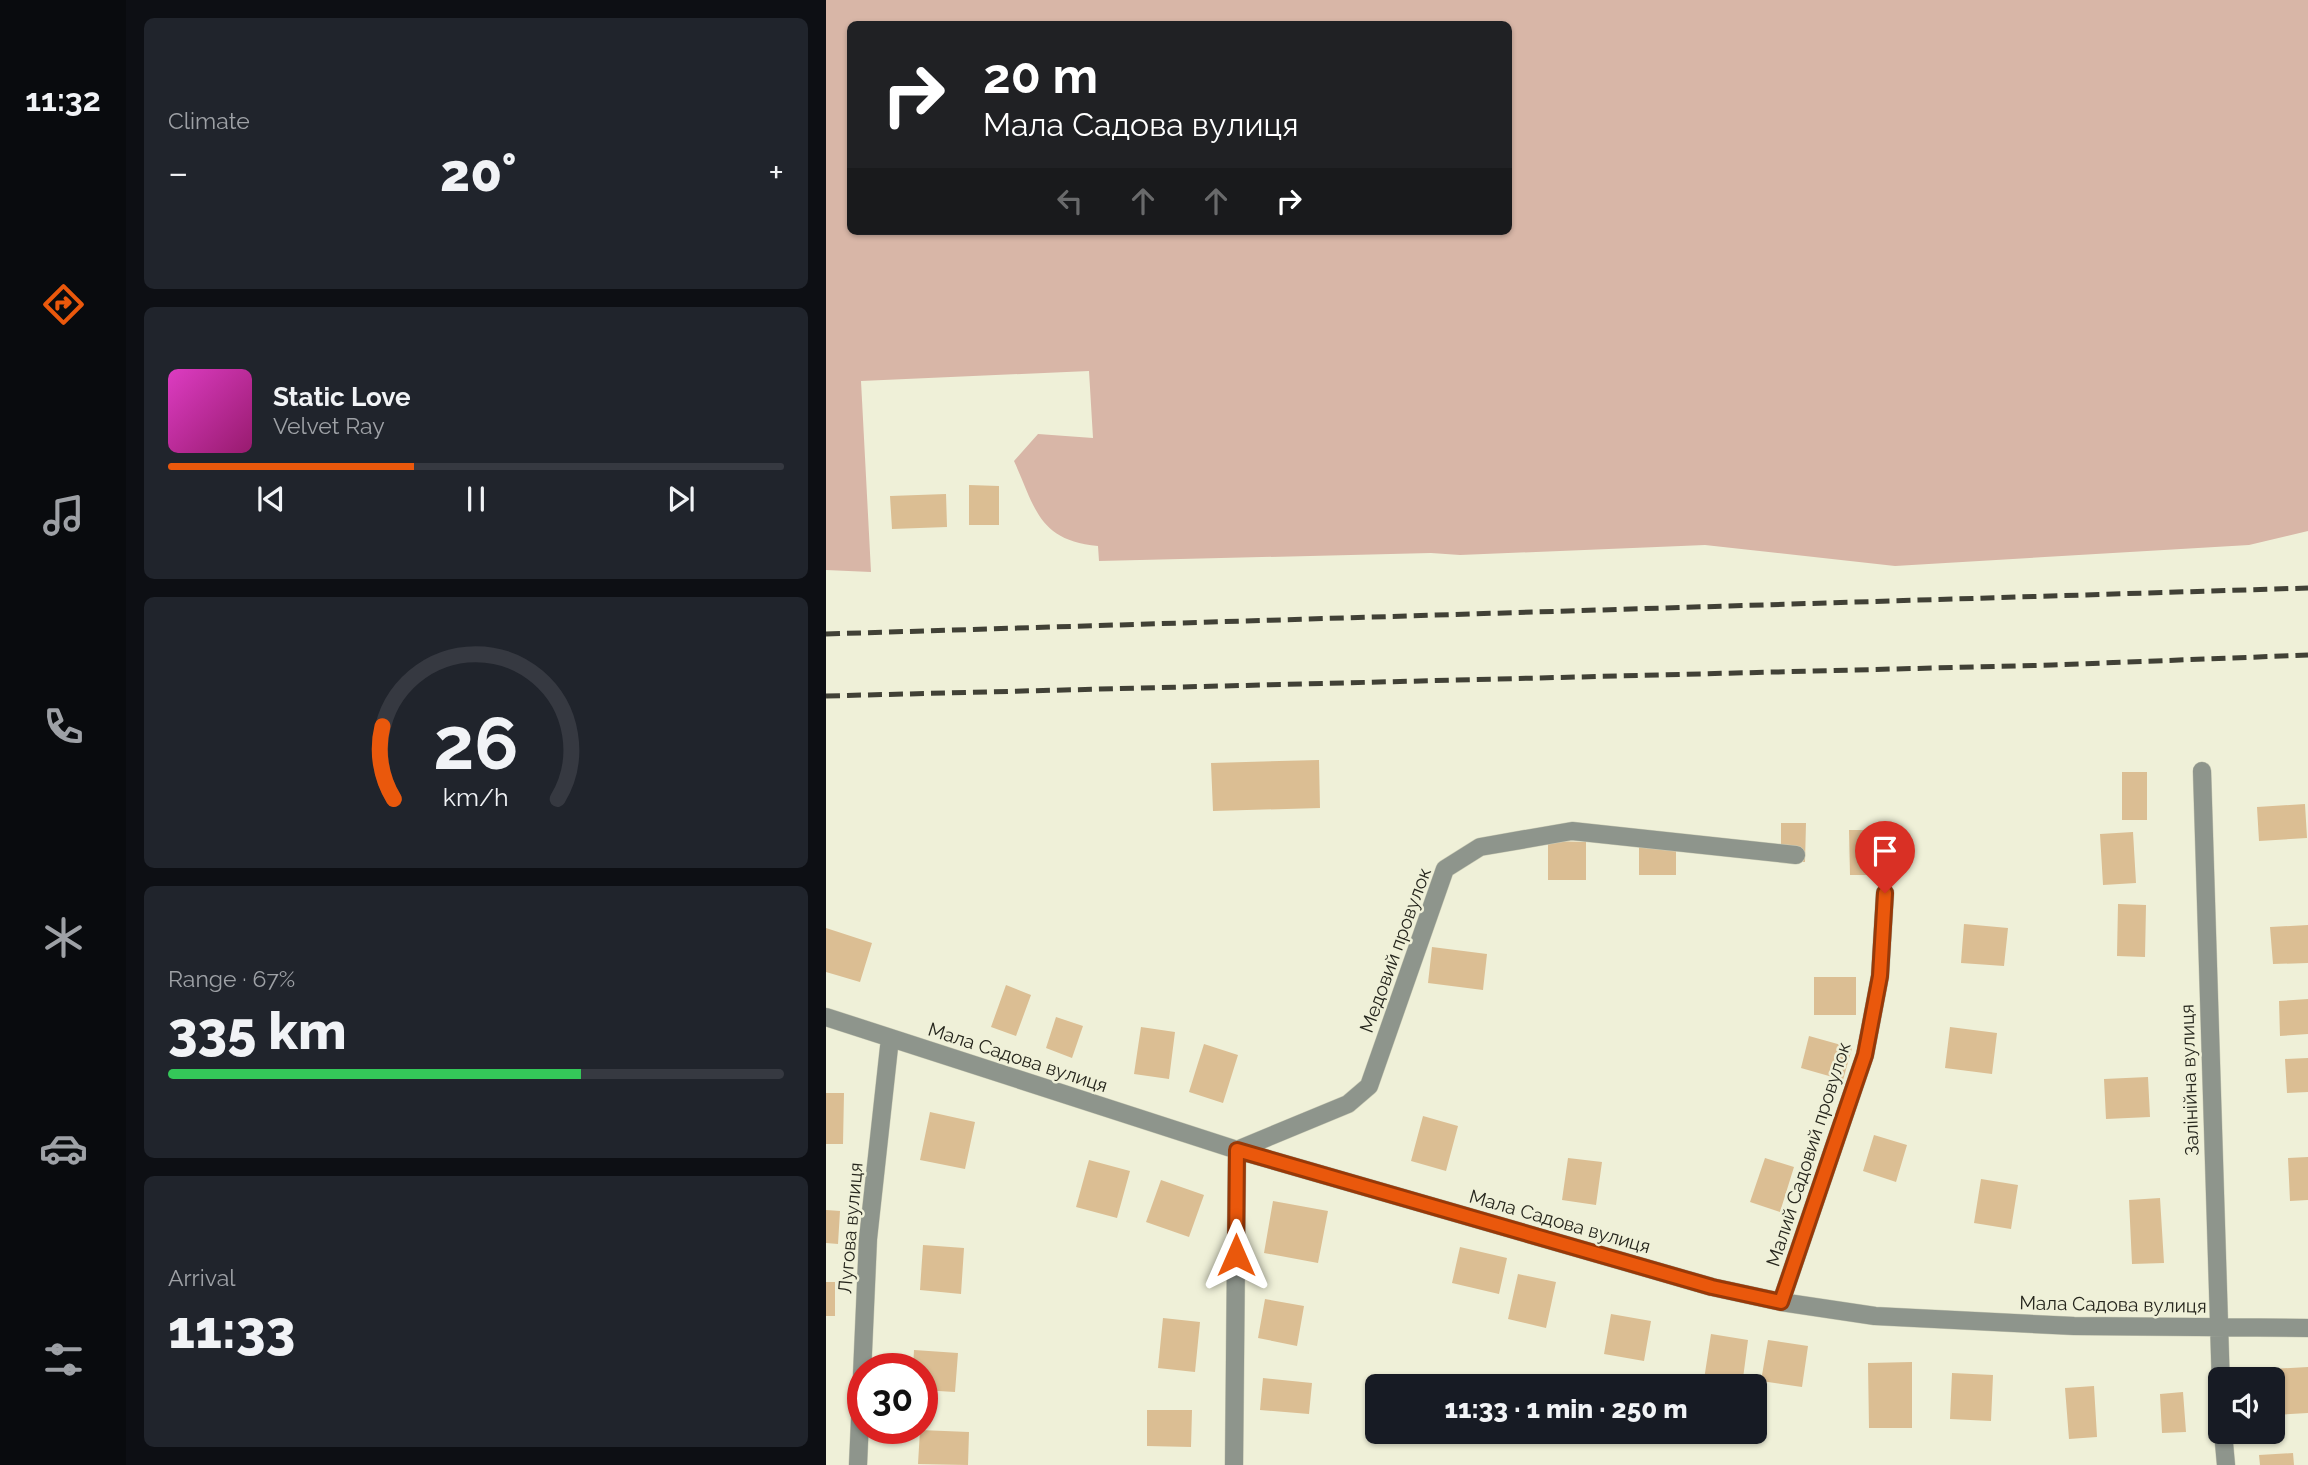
<!DOCTYPE html>
<meta charset="utf-8">
<style>
:root{--surface:#171b24;--page:#20242c;--text:#f1f3f6;--muted:#9ea1a6;--line:#363941;--accent:#ea580c}
body{margin:0;font-family:Raleway,sans-serif;background:var(--page);color:var(--text);height:100vh;display:flex;flex-direction:column;font-size:26px;white-space:nowrap}
*{box-sizing:border-box;margin:0}
p{font-size:23px;color:var(--muted)}
.icon{flex:none;width:38px;height:38px;fill:none;stroke:currentColor;stroke-width:2;stroke-linecap:round;stroke-linejoin:round}
.map{position:relative;flex:1;overflow:hidden}
.sheet{display:flex;flex-direction:column;gap:18px;padding:18px;background:#0d0f14;width:700px}
.sheet>*{flex:none}
.top-card{position:absolute;left:21px;top:21px;width:665px;height:214px;border-radius:10px;box-shadow:0 2px 5px #0004;background:#202124;color:#fff;overflow:hidden}
.fabs{position:absolute;left:1382px;top:1367px;display:grid;gap:14px}
.fabs a{display:grid;place-items:center;width:77px;height:77px;border-radius:10px;background:var(--surface);box-shadow:0 2px 5px #0004;font-size:35px}
.speed{position:absolute;left:21px;top:1353px;display:flex;gap:14px;font-size:35px;font-weight:700;text-align:center}
.speed>*{display:grid;place-content:center;width:91px;height:91px;border-radius:50%;background:var(--surface);box-shadow:0 2px 5px #0004;line-height:1}
.speed .limit{border:10px solid #d22;background:#fff;color:#111}
.pin{position:absolute;display:grid;place-items:center;width:60px;height:60px;color:#fff;margin:-72px -30px;border-radius:50% 50% 50% 0;rotate:-45deg;box-shadow:0 0 7px #0007}
.pin .icon{rotate:45deg}
.me{position:absolute;width:77px;margin:-38px;rotate:0deg;stroke-linejoin:round;filter:drop-shadow(0 0 5px #0008)}
.turn{display:flex;align-items:center;gap:24px;height:147px;padding:0 21px;font-size:32px}
.turn .icon{width:91px;height:91px;stroke-width:2.5}
.turn b{display:block;font-size:49px;line-height:60px}
.lanes{display:flex;align-items:center;height:66px;padding:0 21px;background:#0003;justify-content:center;gap:35px;direction:ltr}
.lanes .off{opacity:.35}
.big{font-size:52px;font-weight:800;line-height:1.1}
.sheet .tile{flex:1;display:flex;flex-direction:column;justify-content:center;gap:10px;min-width:0;padding:0 24px;border-radius:10px;background:var(--page)}
.sheet .dial{align-items:center;gap:0}
.dial svg{height:182px;overflow:visible;fill:none;stroke:var(--line);stroke-width:7;stroke-linecap:round;text-anchor:middle}
.dial text{fill:var(--text);stroke:none}
.song{display:flex;align-items:center;gap:21px}
.cover{width:84px;height:84px;border-radius:10px;background:linear-gradient(135deg,hsl(310 70% 55%),hsl(320 70% 35%))}
.played{height:7px;border-radius:4px;background:linear-gradient(90deg,var(--accent) 40%,var(--line) 40%)}
.keys{display:flex;justify-content:space-around;direction:ltr}
.heat{display:flex;justify-content:space-between;align-items:center;font-size:38px;direction:ltr}
.charge{height:10px;border-radius:5px;background:linear-gradient(90deg,#34c759 67%,var(--line) 0)}
.trip{position:absolute;left:539px;top:1374px;width:402px;height:70px;border-radius:10px;background:var(--surface);box-shadow:0 2px 5px #0004;font-weight:800;line-height:70px;text-align:center}
main{display:flex;flex:1;min-height:0}
.menu{display:flex;flex-direction:column;width:126px;justify-content:space-around;align-items:center;background:#090b0e;color:var(--muted)}
.menu .icon{width:49px;height:49px}
.menu .active{color:var(--accent)}
.menu b{font-size:32px;color:var(--text)}
.map>svg:first-child{display:block}
.green{fill:#d8b6a7;fill-rule:evenodd}
.building{fill:#dbbe93}
.lines{fill:none;stroke-linecap:round;stroke-linejoin:round}
.minor-casing{stroke:#cbccb6;stroke-width:19}
.minor{stroke:#8e958c;stroke-width:18}
.rail{stroke:#414136;stroke-width:5;stroke-dasharray:14 7;stroke-linecap:butt}
.route-casing{stroke:#983908;stroke-width:18}
.route{stroke:#ea580c;stroke-width:12}
.labels{text-anchor:middle;dominant-baseline:central;stroke-width:5;stroke-linejoin:round;paint-order:stroke}
.street-label{font-size:19px;fill:#26261d;stroke:#eff0d8}
</style>
<main>
<nav class="menu">
<b>11:32</b>
<svg class="icon active" aria-label="directions" viewBox="0 0 24 24"><path d="M12 3l9 9-9 9-9-9zM9 14v-3h6M13 9l2 2-2 2"/></svg>
<svg class="icon" aria-label="music" viewBox="0 0 24 24"><path d="M9 18V5l10-2v13"/><circle cx="6" cy="18" r="3"/><circle cx="16" cy="16" r="3"/></svg>
<svg class="icon" aria-label="phone" viewBox="0 0 24 24"><path d="M5 4h4l2 5-3 2q2 4 5 5l2-3 5 2v4C11 20 4 13 5 4z"/></svg>
<svg class="icon" aria-label="climate" viewBox="0 0 24 24"><path d="M12 3v18M4 7l16 10M4 17L20 7"/></svg>
<svg class="icon" aria-label="car" viewBox="0 0 24 24"><path d="M5 17H2v-5l4-1 3-4h7l3 4 3 1v5h-3M9 17h6M6 11h13"/><circle cx="7" cy="17" r="2"/><circle cx="17" cy="17" r="2"/></svg>
<svg class="icon" aria-label="filters" viewBox="0 0 24 24"><path d="M4 7h16M4 17h16"/><circle cx="9" cy="7" r="2"/><circle cx="15" cy="17" r="2"/></svg>
</nav>
<section class="sheet">
<div class="tile"><p>Climate</p>
<div class="heat"><a>−</a><b class="big">20°</b><a>+</a></div>
</div>
<div class="tile">
<div class="song"><i class="cover"></i><div><b>Static Love</b><p>Velvet Ray</p></div></div>
<div class="played"></div>
<div class="keys"><svg class="icon" aria-label="previous" viewBox="0 0 24 24"><path d="M18 5L8 12l10 7zM5 5v14"/></svg><svg class="icon" aria-label="pause" viewBox="0 0 24 24"><path d="M8 5v14M16 5v14"/></svg><svg class="icon" aria-label="next" viewBox="0 0 24 24"><path d="M6 5l10 7-10 7zM19 5v14"/></svg></div>
</div>
<div class="tile dial"><svg viewBox="0 0 100 80">
<path d="M14 69A42 42 0 1 1 86 69"/>
<path d="M14 69A42 42 0 0 1 9 37" stroke="#ea580c"/>
<text x="50" y="56" font-size="32" font-weight="700">26</text>
<text x="50" y="72" font-size="11">km/h</text>
</svg></div>
<div class="tile"><p>Range · 67%</p><b class="big">335 km</b><div class="charge"></div></div>
<div class="tile"><p>Arrival</p><b class="big">11:33</b></div>
</section>
<div class="map">
<svg width="1482" height="1465" viewBox="0 0 1482 1465">
<rect width="100%" height="100%" fill="#eff0d8"/>
<path class="green" d="M0 0H1482V531L1423 545 1069 566 879 545 634 555 605 553 273 561 272 546C212 540 210 509 188 461L212 434 267 438 263 371 35 381 45 572 0 570ZM24 24H682V231H24Z"/>
<path class="building" d="M143 485 173 486V525H143Z
M120 494 121 527 66 529 64 496Z
M493 760 494 808 387 811 385 763Z
M1296 772H1321V820H1296Z
M1479 804 1481 838 1433 841 1431 807Z
M955 823H980L979 862 955 861Z
M1023 830H1060L1061 875H1024Z
M1307 832 1310 883 1277 885 1274 834Z
M813 836H850V875H813Z
M722 841 760 842V880H722Z
M1292 904 1320 905 1319 957 1291 956Z
M1138 924 1182 928 1178 966 1135 963Z
M1482 925V963L1447 964 1444 927Z
M0 928 46 943 34 982 0 972Z
M606 947 661 954 657 990 602 983Z
M988 977H1030V1015H988Z
M180 985 205 995 190 1036 165 1027Z
M1482 999V1034L1454 1036 1453 1001Z
M230 1017 257 1026 246 1058 220 1048Z
M315 1027 349 1032 343 1079 308 1074Z
M1124 1027 1171 1033 1166 1074 1119 1068Z
M983 1036 1026 1048 1017 1080 975 1068Z
M378 1044 412 1055 397 1103 363 1092Z
M1482 1058V1092L1461 1093 1459 1059Z
M1322 1077 1324 1117 1280 1119 1278 1079Z
M0 1093H18L17 1144H0Z
M104 1112 149 1122 139 1169 94 1160Z
M597 1116 632 1126 620 1171 585 1161Z
M1048 1135 1081 1145 1070 1182 1037 1171Z
M1482 1157V1200L1464 1201 1462 1158Z
M742 1158 776 1162 770 1205 736 1200Z
M939 1158 968 1167 954 1212 924 1202Z
M263 1160 304 1171 291 1218 250 1207Z
M1155 1179 1192 1185 1185 1229 1148 1223Z
M335 1180 378 1195 363 1237 320 1222Z
M1334 1198 1338 1263 1306 1264 1303 1200Z
M447 1201 502 1211 492 1263 438 1253Z
M0 1210 14 1211 12 1244 0 1243Z
M97 1245 138 1248 135 1294 94 1290Z
M634 1247 681 1258 673 1294 626 1283Z
M692 1274 730 1282 720 1328 682 1319Z
M0 1282H9V1316H0Z
M439 1299 478 1306 471 1346 432 1338Z
M785 1314 825 1321 818 1361 778 1354Z
M337 1318 374 1322 369 1372 332 1368Z
M885 1334 922 1340 916 1386H877Z
M942 1340 982 1346 976 1387 935 1381Z
M88 1350 132 1353 129 1392 96 1390V1368H87Z
M1086 1362V1428H1043L1042 1363Z
M1482 1367V1413L1448 1415 1446 1369Z
M1126 1373 1167 1375 1165 1421 1124 1419Z
M437 1378 486 1383 483 1414 434 1410Z
M1268 1386 1271 1437 1243 1439 1239 1388Z
M1357 1392 1360 1432 1336 1433 1334 1394Z
M321 1410H366L365 1447 321 1446Z
M94 1430 143 1432 142 1465 92 1464Z
M1467 1453 1468 1465H1434L1433 1455Z"/>
<g class="lines">
<defs>
<path id="minor" d="M1376 771 1395 1388
M0 1017 411 1150 886 1287 955 1302 1049 1316 1248 1326 1482 1328
M955 1302 1039 1055 1054 976 1059 893
M1397 1432 1400 1465
M32 1465 42 1239 64 1038
M408 1465 411 1150 522 1104 543 1086 619 869 654 847 746 831 970 855"/>
</defs>
<use href="#minor" class="minor-casing"/>
<use href="#minor" class="minor"/>
<path class="rail" d="M0 634 1482 588
M0 696 1226 665 1482 655"/>
</g>
<g class="lines">
<defs>
<path id="route" d="M410 1255 411 1150 886 1287 955 1302 1039 1055 1054 976 1059 893"/>
</defs>
<use href="#route" class="route-casing"/>
<use href="#route" class="route"/>
</g>
<g class="labels">
<g class="street-label">
<text transform="translate(569 950) rotate(-70)">Медовий провулок</text>
<text transform="translate(192 1057) rotate(18)">Мала Садова вулиця</text>
<text transform="translate(1363 1080) rotate(-92)">Залінійна вулиця</text>
<text transform="translate(982 1154) rotate(-72)">Малий Садовий провулок</text>
<text transform="translate(734 1221) rotate(16)">Мала Садова вулиця</text>
<text transform="translate(24 1228) rotate(-85)">Лугова вулиця</text>
<text transform="translate(1287 1304) rotate(1)">Мала Садова вулиця</text>
</g>
</g>
</svg>
<div class="fabs">
<a><svg class="icon" aria-label="sound" viewBox="0 0 24 24"><path d="M4 9h4l5-4v14l-5-4H4zM17 9q2 3 0 6"/></svg></a>
</div>
<div class="speed"><div class="limit">30</div></div>
<div class="pin" style="left:1059px;top:893px;background:#d93025"><svg class="icon" aria-label="arrive" viewBox="0 0 24 24"><path d="M6 21V4h12l-3 4 3 4H6"/></svg></div>
<svg class="me" style="left:410px;top:1255px" viewBox="-20 -20 40 40"><path d="M0-17L14 15 0 8-14 15z" fill="#ea580c" stroke="#fff" stroke-width="4"/></svg>
<div class="trip">11:33 · 1 min · 250 m</div>
<div class="top-card">
<div class="turn"><svg class="icon" aria-label="right" viewBox="0 0 24 24"><path d="M7 20v-9h11M14 6l5 5-5 5"/></svg><div><b>20 m</b>Мала Садова вулиця</div></div>
<div class="lanes"><svg class="icon off" aria-label="left" viewBox="0 0 24 24"><path d="M17 20v-9H6M10 6l-5 5 5 5"/></svg><svg class="icon off" aria-label="ahead" viewBox="0 0 24 24"><path d="M12 20V5M6 11l6-6 6 6"/></svg><svg class="icon off" aria-label="ahead" viewBox="0 0 24 24"><path d="M12 20V5M6 11l6-6 6 6"/></svg><svg class="icon" aria-label="right" viewBox="0 0 24 24"><path d="M7 20v-9h11M14 6l5 5-5 5"/></svg></div>
</div>
</div>
</main>
